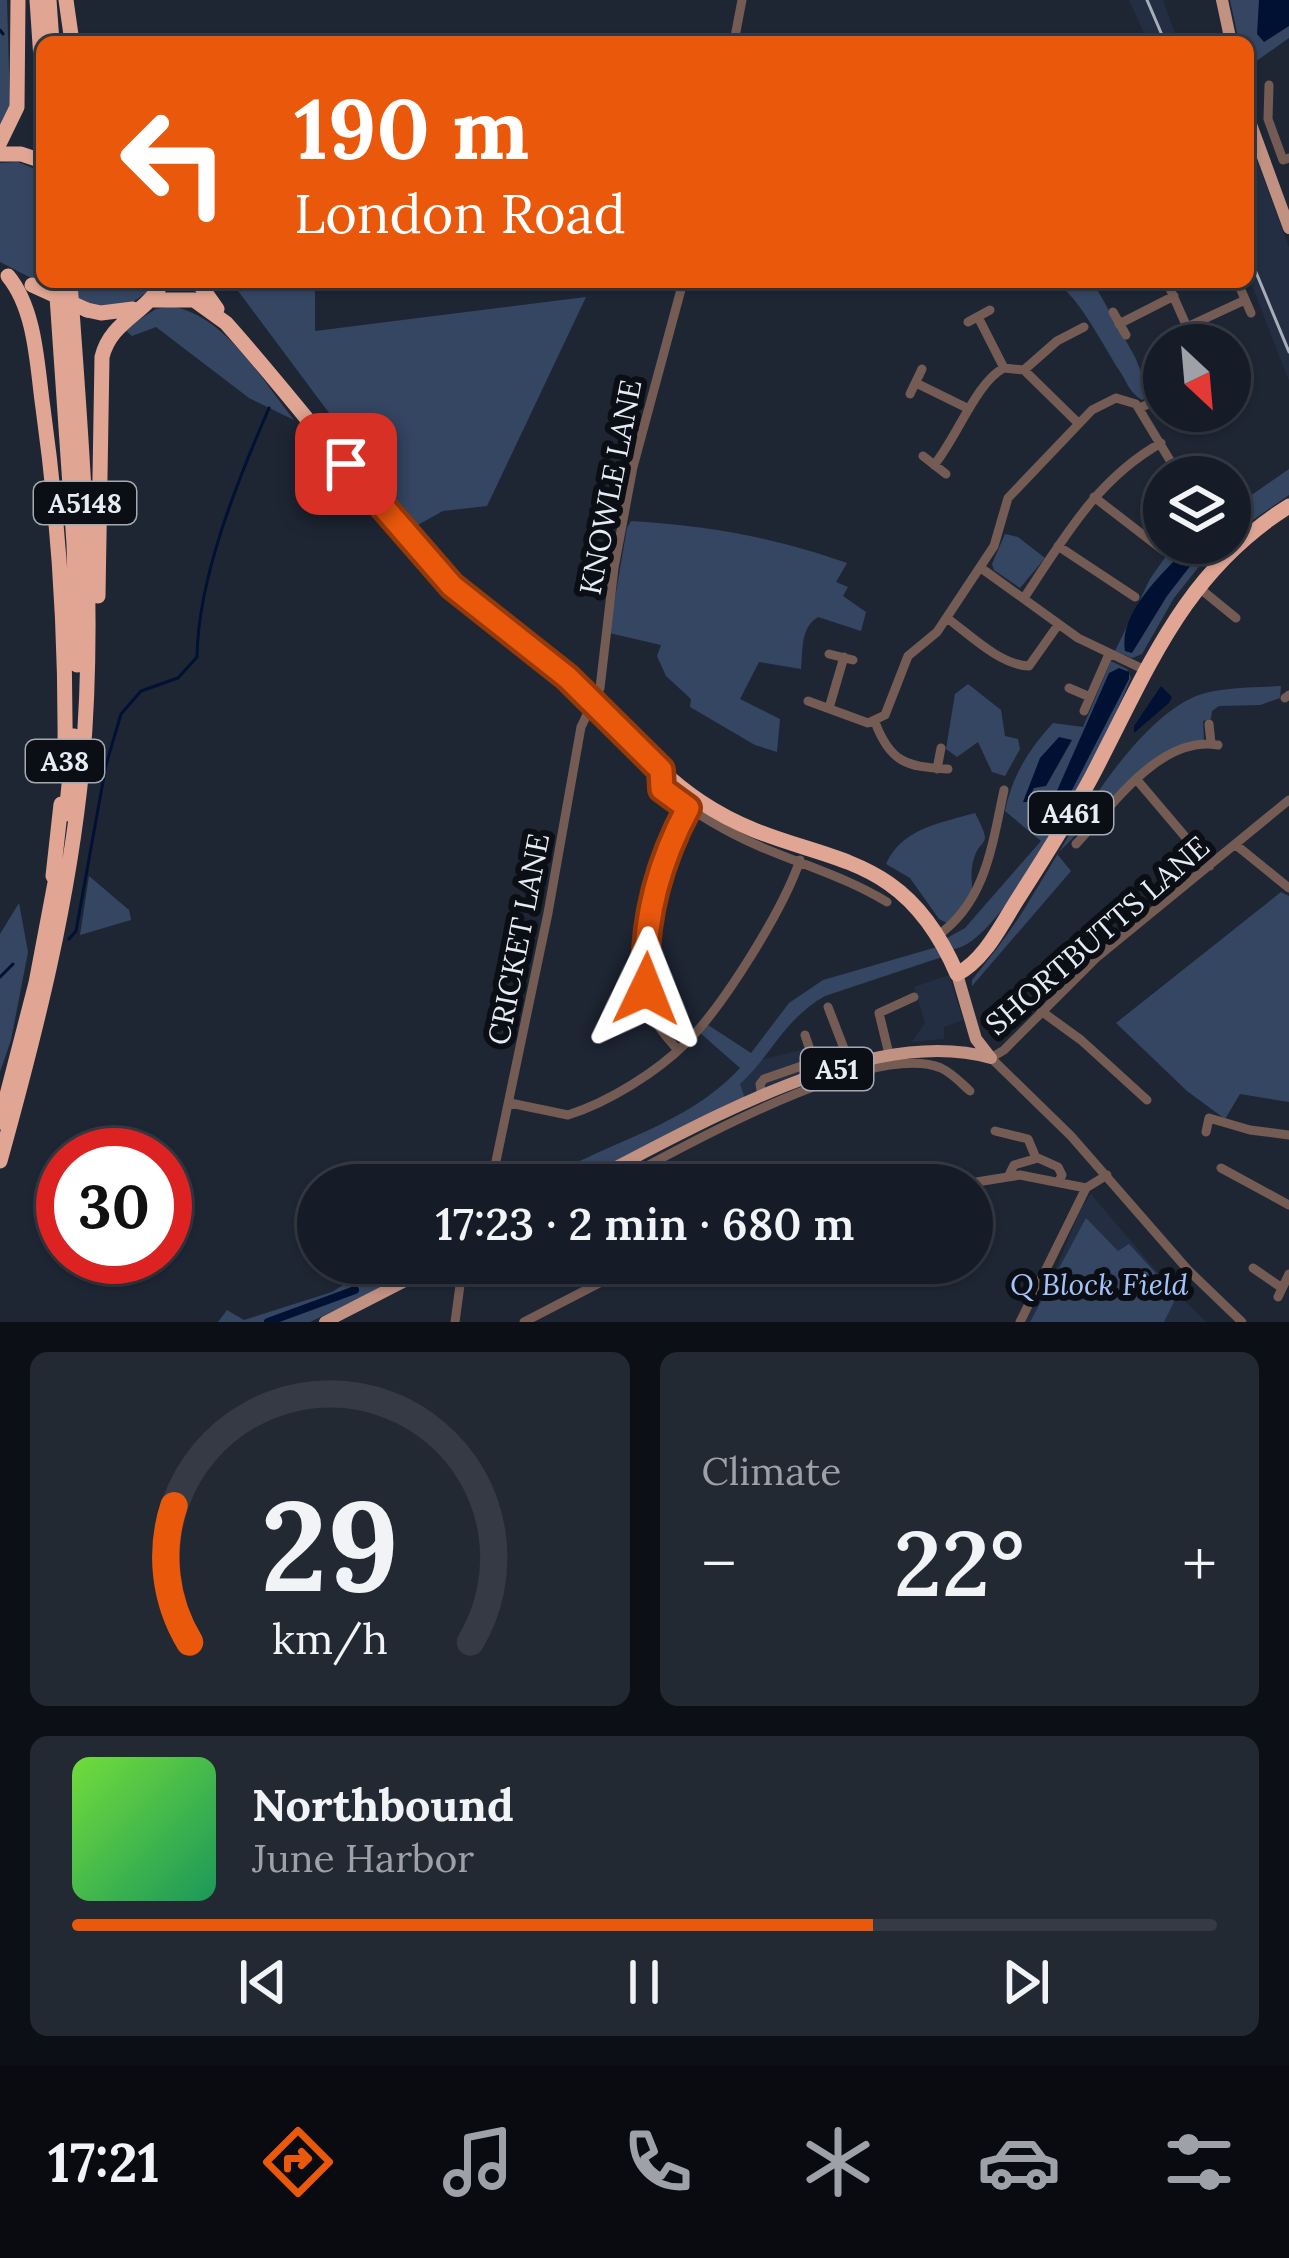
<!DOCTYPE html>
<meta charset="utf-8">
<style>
:root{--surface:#161c27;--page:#232933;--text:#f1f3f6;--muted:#9ea1a7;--line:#353a44;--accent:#ea580c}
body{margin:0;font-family:Lora,serif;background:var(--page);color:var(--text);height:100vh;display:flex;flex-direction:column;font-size:45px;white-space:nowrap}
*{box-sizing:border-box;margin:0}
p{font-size:39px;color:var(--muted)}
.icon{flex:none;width:66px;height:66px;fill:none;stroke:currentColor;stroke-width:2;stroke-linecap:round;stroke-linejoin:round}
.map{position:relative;height:1322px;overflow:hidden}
.panel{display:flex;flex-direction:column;gap:30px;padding:30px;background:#0c0f15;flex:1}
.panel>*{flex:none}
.banner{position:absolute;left:36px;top:36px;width:1218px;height:252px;border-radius:18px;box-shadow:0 3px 9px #0004,0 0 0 3px var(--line);background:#ea580c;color:#fff;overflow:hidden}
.needle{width:78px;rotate:154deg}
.controls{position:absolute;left:1143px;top:324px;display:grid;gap:24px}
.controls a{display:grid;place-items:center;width:108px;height:108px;border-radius:50%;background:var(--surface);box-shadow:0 3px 9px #0004,0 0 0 3px var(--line);font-size:60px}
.speed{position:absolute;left:36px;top:1128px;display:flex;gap:24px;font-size:60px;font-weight:700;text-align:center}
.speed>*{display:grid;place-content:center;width:156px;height:156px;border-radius:50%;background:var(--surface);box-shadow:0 3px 9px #0004,0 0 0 3px var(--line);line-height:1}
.speed .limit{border:18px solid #d22;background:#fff;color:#111}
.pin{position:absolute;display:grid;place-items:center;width:102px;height:102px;color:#fff;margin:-51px;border-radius:24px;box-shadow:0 6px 18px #0006}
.me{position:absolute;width:132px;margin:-66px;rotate:2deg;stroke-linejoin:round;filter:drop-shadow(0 0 9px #0008)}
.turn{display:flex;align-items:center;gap:42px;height:252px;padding:0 60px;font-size:54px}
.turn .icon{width:156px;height:156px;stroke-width:2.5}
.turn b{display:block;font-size:84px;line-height:102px}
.big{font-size:90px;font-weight:600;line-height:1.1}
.panel .tile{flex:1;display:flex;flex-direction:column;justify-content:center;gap:18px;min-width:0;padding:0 42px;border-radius:18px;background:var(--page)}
.panel .dial{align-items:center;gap:0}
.dial svg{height:312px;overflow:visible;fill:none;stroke:var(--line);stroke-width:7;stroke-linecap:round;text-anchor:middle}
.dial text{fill:var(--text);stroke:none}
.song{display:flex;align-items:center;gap:36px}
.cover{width:144px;height:144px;border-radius:18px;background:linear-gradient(135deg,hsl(100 70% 55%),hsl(150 70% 35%))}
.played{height:12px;border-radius:6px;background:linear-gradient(90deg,var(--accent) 70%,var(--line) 70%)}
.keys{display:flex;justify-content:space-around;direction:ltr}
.heat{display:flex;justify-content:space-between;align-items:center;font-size:66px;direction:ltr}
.panel .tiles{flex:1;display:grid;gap:30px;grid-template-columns:1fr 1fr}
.tile:last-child{grid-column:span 2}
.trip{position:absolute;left:297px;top:1164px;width:696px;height:120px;border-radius:60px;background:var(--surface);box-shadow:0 3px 9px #0004,0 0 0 3px var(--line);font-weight:600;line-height:120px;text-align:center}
.tabs{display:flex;height:192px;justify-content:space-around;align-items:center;background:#090b10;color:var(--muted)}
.tabs .icon{width:84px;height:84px}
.tabs .current{color:var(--accent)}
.tabs b{font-size:54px;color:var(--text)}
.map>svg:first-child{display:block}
.built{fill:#232e42}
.green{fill:#354663}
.water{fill:#011134}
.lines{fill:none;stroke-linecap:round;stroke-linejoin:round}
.stream{stroke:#011134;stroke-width:3}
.canal{stroke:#011134;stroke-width:8}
.minor{stroke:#745c54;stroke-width:9}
.major{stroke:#c19182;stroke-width:12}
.highway{stroke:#e0a693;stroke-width:15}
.rail{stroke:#a7aeb9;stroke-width:3}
.highway-bridge{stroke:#e0a693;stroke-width:15}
.route-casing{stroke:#983908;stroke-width:30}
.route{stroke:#ea580c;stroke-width:21}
.labels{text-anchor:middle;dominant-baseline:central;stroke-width:12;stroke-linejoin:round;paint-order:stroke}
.shield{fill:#0b0f15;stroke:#a4aab2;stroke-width:3}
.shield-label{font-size:27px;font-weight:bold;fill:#e6ecf6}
.street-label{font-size:30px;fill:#e6ecf6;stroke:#0b0f15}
.park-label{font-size:30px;font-style:italic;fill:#a4c4f9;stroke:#0b0f15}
</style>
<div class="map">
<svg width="1289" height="1322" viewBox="0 0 1289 1322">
<rect width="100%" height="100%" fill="#1e2634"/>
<path class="built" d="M1129 0H1163L1178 42H1148Z
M1248 136 1289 247V381L1248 275Z
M949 975 963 1020 944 1027V1039L912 1042 925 1023 914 987Z
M804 1049 811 1071 745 1099 739 1085 757 1061Z
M1091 1194 1165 1281 1206 1322H1024L1056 1269 1080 1210Z"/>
<path class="green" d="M0 0H7L10 106 0 133Z
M1230 0H1289V38L1248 67V42H1239Z
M18 162 35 169 39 282 0 262V163Z
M77 282H156C132 310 112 313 78 299Z
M315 282V331L586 297 487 506 443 511 414 527 233 284 225 283Z
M1057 282H1093L1135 357 1151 396 1142 400C1128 391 1128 383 1119 370 1101 342 1083 304 1057 282Z
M172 306C228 318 260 378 294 420L249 398 156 327 132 336 124 329 156 309Z
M1289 469V495L1230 536V510Z
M631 521C710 526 773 537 847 563L836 582 848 587 843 596 866 612 861 631 818 617C800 628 803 650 801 669L759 662 740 699 780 719 777 752 755 745 690 707 691 699 666 676 657 656 661 645 609 633 627 528Z
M1005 534 1018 537 1045 558 1020 588 994 570 992 564Z
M1175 543 1216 545 1174 598 1142 654 1132 658 1115 651 1150 579Z
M1111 661 1127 669 1131 678C1111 728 1005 946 953 949L947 938 965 928 1041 841 1005 811C1012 776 1029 749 1053 723L1083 727Z
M968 684 1001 710 1005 736 1018 739 1020 749 1005 776 992 772 978 742 957 757 946 749 955 694Z
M1281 686 1280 698 1260 705 1219 706 1212 711 1211 719 1203 721 1204 741C1138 759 1104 808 1057 854L1071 871 972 986V980C993 954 1014 927 1031 898 1067 840 1133 719 1199 695 1223 687 1255 688 1281 686Z
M975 813C996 853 978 832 972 867 970 878 974 887 971 899L947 923 939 919 910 878 886 864C902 828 941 823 975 813Z
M89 876 129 910 131 920 80 935Z
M1281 892 1289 896V1102L1240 1094 1225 1119 1187 1091 1116 1023Z
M19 903 28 952 11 1040 0 1072V934Z
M937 947 942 957 825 996C783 1020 772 1055 740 1084L745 1099 575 1185H536C601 1143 685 1128 740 1068L699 1032 705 1023 751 1053 789 1003 823 980Z
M1086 1218 1118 1251 1129 1244 1177 1296 1164 1322H1030Z
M378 1263H407L389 1277 381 1278 382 1288 310 1322H218L227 1310 244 1320 332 1292Z"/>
<path class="water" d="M1259 0H1289V26L1264 42 1257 34Z
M1192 543H1208L1167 596 1132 653 1125 651C1118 611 1167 569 1192 543Z
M1119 668 1129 672V679L1053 827 1046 828 1048 811 1109 673Z
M1161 686 1172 697 1169 703 1134 733V726Z
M1059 737 1072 740 1046 786 1034 788 1027 802H1023L1040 758Z"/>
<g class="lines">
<path class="stream" d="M0 30 3 34
M69 939 76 931 106 765 121 714 141 691 178 678 197 657C198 578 237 482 269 408
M0 977 13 964"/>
<path class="canal" d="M268 1322 355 1290"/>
<path class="minor" d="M734 42 742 0
M1269 85 1268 119 1283 160 1289 158
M1167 282 1195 345
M1241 290 1251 313
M1113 312 1126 335
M978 317 1004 368
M968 322 990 310
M1119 324 1174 296
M1189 326 1245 300
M1024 370 1057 341 1084 327
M916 383 969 409
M910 394 922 369
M1140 408 1164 396
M923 456 946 474
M934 465C956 439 977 381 1004 368L1024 370 1077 422
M1094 497 1164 551
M1058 546 1135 597
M981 568 1078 638 1145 670
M1198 587 1236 618
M1024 598C1064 538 1097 479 1161 443
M947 618C970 635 1000 665 1029 666L1058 625
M829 654 853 660
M1069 688 1090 697
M1285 698 1289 695
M808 701 868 723 885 715 908 656 937 632 994 546 1008 498 1092 410 1116 398 1136 404 1180 477
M829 708 844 657
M1084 711 1109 654
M875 722C890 762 906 767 948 769
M1209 724 1211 743
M937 769 941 748
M661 772 662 789C692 811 724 831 759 846 803 865 846 877 887 902
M1137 780 1210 866
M1076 844C1111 808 1159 735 1218 745
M1236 845 1289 888
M937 936C986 902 992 845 1004 790
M828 1007 845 1051
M1041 1011 1081 1040 1147 1100
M805 1035 814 1062
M678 1050C670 1041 660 1031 655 1020 626 962 659 861 688 808
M889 1054 879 1013 914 997
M762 1096 760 1084 764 1079 845 1051 850 1064
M510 1103 568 1115C609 1102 657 1072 687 1042 724 1005 783 910 800 860
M995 1131 1028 1139 1036 1158
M1206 1132 1209 1118 1250 1130 1289 1135
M1221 1168 1289 1205
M1009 1175 1014 1165 1038 1158 1058 1167 1062 1175 1059 1181
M491 1185 548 913 581 727 600 688 614 568 633 467 683 282
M611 1185C677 1151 870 1039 941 1068 952 1073 961 1083 970 1091
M958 1185 1020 1175 1086 1188 1107 1175
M1253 1268 1282 1288
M1278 1297 1289 1274
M455 1322 463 1263
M524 1322 609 1278 670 1272 698 1263
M1020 1322 1086 1188
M1242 1322 1188 1270 1071 1136 991 1058 1004 1050 1096 958 1289 800"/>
<path class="major" d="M1222 0 1231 42
M1248 116 1289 228
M957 974 976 1039 990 1057
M581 1185C690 1131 867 1022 991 1058
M325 1322 440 1263"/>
<path class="highway" d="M37 0 42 74
M49 0 52 42
M66 0 72 42
M0 142 17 107 18 0
M0 154H21L42 161
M8 276C36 310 37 366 43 408 59 523 66 635 65 750
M56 282 74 544 77 665
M198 282 217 309
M151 300H194L226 323C301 407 367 499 447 580 481 615 530 643 567 677 612 718 650 768 701 802 804 871 897 833 957 974 985 960 1002 923 1019 897 1044 858 1069 819 1091 778 1147 672 1182 573 1289 506
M87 310 101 313 133 309
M98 596 102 357C111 320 147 314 162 282
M66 814 74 736
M53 876 61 804
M0 1122 36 983 58 867
M0 1161C36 1031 69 902 82 767 97 605 81 443 70 282"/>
<path class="rail" d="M1147 0 1165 42
M1248 253 1289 352"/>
<path class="highway-bridge" d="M32 285 87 310"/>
</g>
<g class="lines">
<defs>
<path id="route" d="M346 464 452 586 567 677 661 770 662 789 688 808C658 864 642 925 646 989"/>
</defs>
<use href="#route" class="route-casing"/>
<use href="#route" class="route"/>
</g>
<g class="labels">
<g class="shield">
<rect x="34" y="482" width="102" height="42" rx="9"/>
<rect x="26" y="740" width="78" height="42" rx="9"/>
<rect x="1029" y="792" width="84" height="42" rx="9"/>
<rect x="801" y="1048" width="72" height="42" rx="9"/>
</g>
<g class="shield-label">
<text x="85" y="503">A5148</text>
<text x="65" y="761">A38</text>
<text x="1071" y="813">A461</text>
<text x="837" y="1069">A51</text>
</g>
<g class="street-label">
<text transform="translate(610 487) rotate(-79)">KNOWLE LANE</text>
<text transform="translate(1097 935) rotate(-41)">SHORTBUTTS LANE</text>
<text transform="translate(518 939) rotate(-79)">CRICKET LANE</text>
</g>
<g class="park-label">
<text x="1099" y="1284">Q Block Field</text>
</g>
</g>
</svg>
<div class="controls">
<a><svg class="needle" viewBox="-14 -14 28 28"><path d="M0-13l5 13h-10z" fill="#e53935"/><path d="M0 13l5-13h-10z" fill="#9ea1a7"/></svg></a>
<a><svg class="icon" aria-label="layers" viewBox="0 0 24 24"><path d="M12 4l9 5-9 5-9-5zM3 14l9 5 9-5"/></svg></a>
</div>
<div class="speed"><div class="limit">30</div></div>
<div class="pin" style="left:346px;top:464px;background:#d93025"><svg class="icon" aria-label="arrive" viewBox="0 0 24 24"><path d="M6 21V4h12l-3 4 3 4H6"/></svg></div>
<svg class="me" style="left:646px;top:989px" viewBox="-20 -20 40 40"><path d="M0-17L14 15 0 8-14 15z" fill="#ea580c" stroke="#fff" stroke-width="4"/></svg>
<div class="trip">17:23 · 2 min · 680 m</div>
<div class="banner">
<div class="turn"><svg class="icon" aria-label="left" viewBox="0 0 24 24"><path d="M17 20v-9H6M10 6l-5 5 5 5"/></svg><div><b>190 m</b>London Road</div></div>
</div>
</div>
<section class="panel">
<div class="tiles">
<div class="tile dial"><svg viewBox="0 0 100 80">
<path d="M14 69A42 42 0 1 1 86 69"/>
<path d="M14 69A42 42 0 0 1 10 34" stroke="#ea580c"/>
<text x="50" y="56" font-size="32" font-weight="700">29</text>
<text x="50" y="72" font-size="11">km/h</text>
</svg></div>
<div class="tile"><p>Climate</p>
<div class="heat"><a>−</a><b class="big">22°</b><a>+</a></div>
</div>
<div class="tile">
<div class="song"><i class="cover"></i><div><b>Northbound</b><p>June Harbor</p></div></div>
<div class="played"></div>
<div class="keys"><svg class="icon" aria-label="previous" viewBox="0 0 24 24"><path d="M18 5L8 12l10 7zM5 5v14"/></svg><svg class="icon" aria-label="pause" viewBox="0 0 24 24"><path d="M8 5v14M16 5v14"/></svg><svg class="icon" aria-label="next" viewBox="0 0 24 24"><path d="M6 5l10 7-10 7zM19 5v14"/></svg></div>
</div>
</div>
</section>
<nav class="tabs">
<b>17:21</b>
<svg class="icon current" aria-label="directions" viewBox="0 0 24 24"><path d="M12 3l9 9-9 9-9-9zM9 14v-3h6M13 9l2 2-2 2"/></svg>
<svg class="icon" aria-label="music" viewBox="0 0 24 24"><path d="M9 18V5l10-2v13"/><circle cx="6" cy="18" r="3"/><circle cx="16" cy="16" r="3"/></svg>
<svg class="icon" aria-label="phone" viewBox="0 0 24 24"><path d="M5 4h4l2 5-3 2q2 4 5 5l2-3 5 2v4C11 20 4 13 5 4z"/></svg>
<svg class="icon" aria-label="climate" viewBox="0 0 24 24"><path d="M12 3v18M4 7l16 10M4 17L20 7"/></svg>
<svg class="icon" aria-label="car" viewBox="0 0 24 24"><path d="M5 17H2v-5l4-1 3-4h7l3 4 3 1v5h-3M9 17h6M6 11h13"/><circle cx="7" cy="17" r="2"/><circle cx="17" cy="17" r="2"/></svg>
<svg class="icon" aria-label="filters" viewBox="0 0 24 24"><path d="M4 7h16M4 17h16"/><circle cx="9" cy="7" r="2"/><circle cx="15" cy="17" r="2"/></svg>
</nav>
